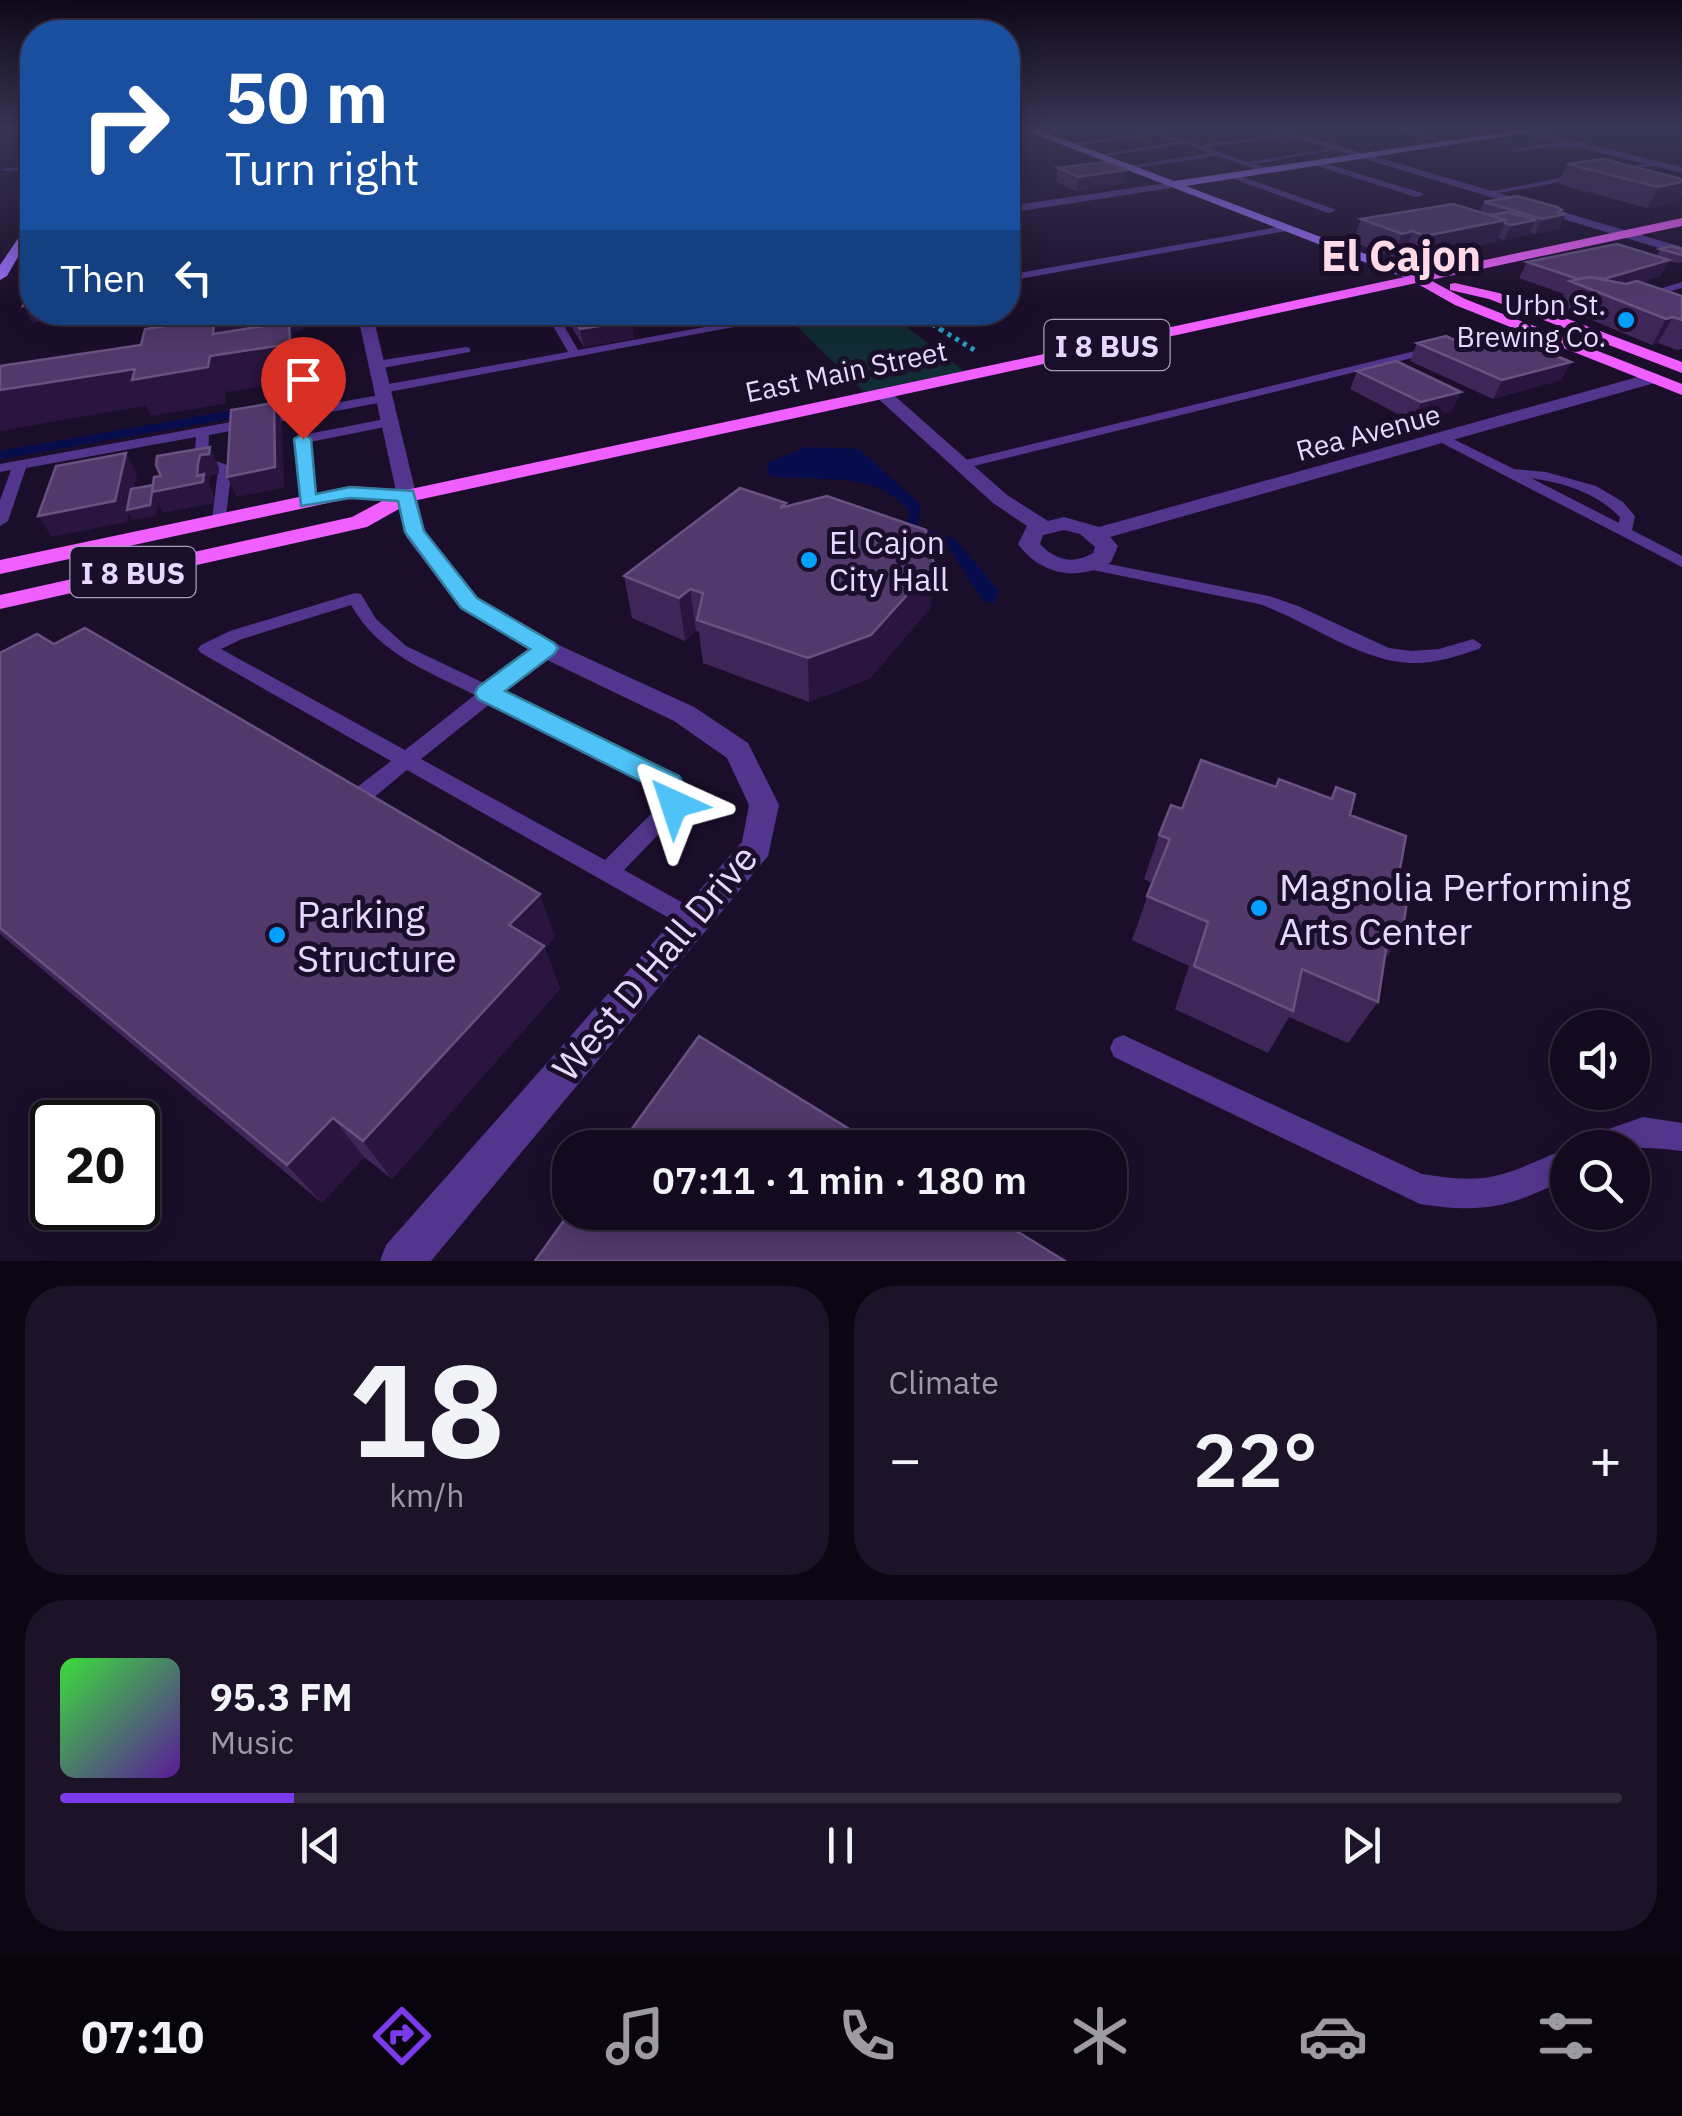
<!DOCTYPE html>
<meta charset="utf-8">
<style>
:root{--surface:#140a20;--page:#1d1329;--text:#f1f3f6;--muted:#9d9aa5;--line:#332b3e;--accent:#7c3aed}
body{margin:0;font-family:"IBM Plex Sans",sans-serif;background:var(--page);color:var(--text);height:100vh;display:flex;flex-direction:column;font-size:38px;white-space:nowrap}
*{box-sizing:border-box;margin:0}
p{font-size:32px;color:var(--muted)}
.icon{flex:none;width:55px;height:55px;fill:none;stroke:currentColor;stroke-width:2;stroke-linecap:round;stroke-linejoin:round}
.map{position:relative;height:1261px;overflow:hidden}
.side{display:flex;flex-direction:column;gap:25px;padding:25px;background:#0b0612;flex:1}
.side>*{flex:none}
.top-card{position:absolute;left:20px;top:20px;width:1000px;height:305px;border-radius:40px;box-shadow:0 5px 25px #0003,0 0 0 2px var(--line);background:#1a4fa0;color:#fff;overflow:hidden}
.controls{position:absolute;left:1550px;top:1010px;display:grid;gap:20px}
.controls a{display:grid;place-items:center;width:100px;height:100px;border-radius:50%;background:var(--surface);box-shadow:0 5px 25px #0003,0 0 0 2px var(--line);font-size:50px}
.speed{position:absolute;left:30px;top:1100px;display:flex;gap:20px;font-size:50px;font-weight:700;text-align:center}
.speed>*{display:grid;place-content:center;width:130px;height:130px;border-radius:50%;background:var(--surface);box-shadow:0 5px 25px #0003,0 0 0 2px var(--line);line-height:1}
.speed .limit{border:5px solid #111;border-radius:15px;background:#fff;color:#111}
.pin{position:absolute;display:grid;place-items:center;width:85px;height:85px;color:#fff;margin:-102px -42px;border-radius:50% 50% 50% 0;rotate:-45deg;box-shadow:0 0 10px #0007}
.pin .icon{rotate:45deg}
.me{position:absolute;width:110px;margin:-55px;rotate:318deg;stroke-linejoin:round;filter:drop-shadow(0 0 8px #0008)}
.turn{display:flex;align-items:center;gap:35px;height:210px;padding:0 40px;font-size:45px}
.turn .icon{width:130px;height:130px;stroke-width:2.5}
.turn b{display:block;font-size:70px;line-height:85px}
.then{display:flex;align-items:center;height:95px;padding:0 40px;background:#0003;gap:20px;font-size:38px}
.big{font-size:75px;font-weight:600;line-height:1.1}
.side .card{flex:1;display:flex;flex-direction:column;justify-content:center;gap:15px;min-width:0;padding:0 35px;border-radius:40px;background:var(--page)}
.side .dial{align-items:center;gap:0}
.dial b{font-size:130px;line-height:1}
.song{display:flex;align-items:center;gap:30px}
.cover{width:120px;height:120px;border-radius:15px;background:linear-gradient(135deg,hsl(120 70% 55%),hsl(270 70% 35%))}
.played{height:10px;border-radius:5px;background:linear-gradient(90deg,var(--accent) 15%,var(--line) 15%)}
.keys{display:flex;justify-content:space-around;direction:ltr}
.heat{display:flex;justify-content:space-between;align-items:center;font-size:55px;direction:ltr}
.side .tiles{flex:1;display:grid;gap:25px;grid-template-columns:1fr 1fr}
.card:last-child{grid-column:span 2}
.trip{position:absolute;left:552px;top:1130px;width:575px;height:100px;border-radius:40px;background:var(--surface);box-shadow:0 5px 25px #0003,0 0 0 2px var(--line);font-weight:600;line-height:100px;text-align:center}
.tabs{display:flex;height:160px;justify-content:space-around;align-items:center;background:#08040d;color:var(--muted)}
.tabs .icon{width:70px;height:70px}
.tabs .active{color:var(--accent)}
.tabs b{font-size:45px;color:var(--text)}
.map>svg:first-child{display:block}
.green{fill:#112c35}
.water{fill:#060c4c}
.lines{fill:none;stroke-linecap:round;stroke-linejoin:round}
.stream{stroke:#060c4c;stroke-width:8}
.path-far1{stroke:#26a2c5;stroke-width:4;stroke-dasharray:2.5 4;stroke-linecap:butt}
.path{stroke:#26a2c5;stroke-width:5;stroke-dasharray:4 5;stroke-linecap:butt}
.lane{fill:#52368d;fill-rule:evenodd}
.street{fill:#52368d;fill-rule:evenodd}
.secondary{fill:#9b6fff;fill-rule:evenodd}
.primary{fill:#f05fff;fill-rule:evenodd}
.wall{fill:#3f2659}
.shaded-wall{fill:#29153f}
.building{fill:#51396b;stroke:#685282;stroke-width:2.5}
.route{fill:#4fc3f7;stroke:#337fa1;stroke-width:2.5}
.poi-dot{fill:#04a0ff;stroke:#1b0e2b;stroke-width:4}
.labels{text-anchor:middle;dominant-baseline:central;stroke-width:10;stroke-linejoin:round;paint-order:stroke}
.far-poi-label{font-size:28px;fill:#e7d8ff;stroke:#1b0e2b;text-anchor:end}
.far-street-label{font-size:28px;fill:#e7d8ff;stroke:#1b0e2b}
.shield{fill:#1b0e2b;stroke:#aa9bbf;stroke-width:2.5}
.shield-label{font-size:30px;font-weight:bold;fill:#e7d8ff}
.poi-label{font-size:32px;fill:#e7d8ff;stroke:#1b0e2b;text-anchor:start}
.near-poi-label{font-size:38px;fill:#e7d8ff;stroke:#1b0e2b;text-anchor:start}
.near-street-label{font-size:38px;fill:#e7d8ff;stroke:#1b0e2b}
.far-town-label{font-size:42px;font-weight:bold;fill:#ffdae7;stroke:#1b0e2b}
</style>
<div class="map">
<svg width="1682" height="1261" viewBox="0 0 1682 1261">
<rect width="100%" height="100%" fill="#1b0e2b"/>
<path class="green" d="M783 313H888L964 371 864 392Z"/>
<path class="water" d="M807 447 859 449 920 504 918 526 955 539 999 591 994 604 982 600 948 547 904 529 910 513C877 468 819 483 770 476L766 463Z"/>
<g class="lines">
<path class="stream" d="M267 408 341 395
M0 455 240 413"/>
<path class="path-far1" d="M911 312 944 332"/>
<path class="path" d="M940 329 976 351"/>
<path class="lane" d="M1134 126H1144L1204 147 1207 144 1290 133 1293 135 1208 148 1248 162 1339 147 1342 149 1254 164 1271 169 1268 173 1216 156 1121 170 1117 168 1210 153 1184 144 1092 158 1088 156 1178 142 1156 135 1065 147 1062 145 1149 132Z
M1383 126H1394L1453 143 1450 145Z
M1548 143 1586 145 1589 147H1548L1515 152 1512 150Z
M1317 161 1422 193 1423 195 1416 197 1314 165Z
M1658 161 1655 165 1611 173 1607 171Z
M32 165V169L6 171 2 169Z
M1234 174 1334 209 1335 211 1328 213 1231 178Z
M1581 174 1584 178 1487 195 1483 193Z
M1283 226 1286 231 1008 281V275Z
M1682 282V288L1644 298 1639 295Z
M545 312H556L578 350 788 312H813L383 393 377 389 383 385 568 352Z
M646 312H681L654 319Z
M1522 325 1527 328 1526 330 962 469 955 465 962 461Z
M466 347 470 348V352L377 369 371 365 377 361Z
M385 394 391 398 389 401 209 435 208 458 232 467 225 523H215L212 520 218 469 194 460 196 437 26 468 8 521 0 526V500L11 470 0 472V464Z
M390 418 396 422 395 425 310 442 314 502 307 506 302 505 298 436Z
M1445 435 1514 469 1546 472 1596 486 1623 502 1635 516 1632 530 1682 556V567L1440 442V436ZM1531 478C1565 483 1596 493 1620 517L1619 523Z
M1089 560 1269 596 1298 606 1389 648 1411 651 1439 649 1473 639 1482 645 1479 649C1457 656 1435 664 1411 663 1359 661 1308 621 1259 604L1083 568 1081 565Z
M355 593 361 594 376 619 406 646 488 685 540 645H552L555 649 552 653 503 693 676 777 687 792 682 810 624 870 701 913 705 920 701 927 693 930 685 927 407 770 355 813 347 815 339 813 336 807 339 801 391 761 201 653 198 649 201 645 230 631ZM351 605C380 655 426 670 475 695L405 750 221 649 242 639ZM491 703 662 789 665 793 664 801 605 860 421 759Z
M1123 1035 1422 1174C1494 1186 1504 1174 1568 1148V1178C1510 1207 1484 1214 1420 1204L1114 1057 1110 1048 1114 1039Z
M1643 1117 1682 1123V1151C1646 1146 1616 1148 1579 1148L1583 1138Z"/>
<path class="street" d="M1256 126H1271L1682 247V255Z
M1494 126H1511L1682 167V173Z
M1167 183 1171 188 1008 213V206Z
M357 312H372L425 531 478 598 563 647 694 707 748 743 779 805 768 856 431 1261H380L386 1245 742 842 749 805 727 758 674 721 545 659 460 608 406 537Z
M1652 373 1658 374V382L1110 537 1118 546 1111 562C1079 582 1040 575 1018 544L1027 526 993 503 873 394 876 390H888L1007 495 1048 521 1064 517 1099 527ZM1064 530 1080 534 1095 547 1093 553C1073 565 1055 560 1040 544L1043 535Z"/>
<path class="secondary" d="M1014 126H1028L1174 181 1547 126H1571L1186 186 1421 275V281L1416 282Z
M32 218V232L7 276 0 280V265Z"/>
<path class="primary" d="M1682 218V226L1430 280 1465 299 1682 384V395L1455 305 1416 283 413 501 367 527 0 609V595L352 517 382 501 351 498 0 574V560L351 486 406 490Z
M1455 283 1499 293 1682 362V373L1489 299 1450 290V284Z"/>
</g>
<path class="wall" d="M1459 126H1497L1496 130 1480 133 1460 129Z
M1567 164 1682 179 1679 201 1647 208 1558 184Z
M1058 168 1124 183 1076 191 1056 182Z
M1484 202 1566 214 1559 229 1535 234 1530 232 1529 235 1504 240 1498 238 1496 242 1417 259 1404 254 1393 257 1353 242 1361 219 1480 212Z
M1660 249H1682V262L1677 263 1669 261 1660 276 1641 282 1682 296V349L1677 350 1658 343 1652 345 1558 306 1564 294 1519 278 1527 262 1657 256Z
M569 312 634 338 584 347 572 328Z
M1417 343 1571 362 1561 380 1493 399 1410 361Z
M1357 371 1461 392 1452 411 1413 422 1350 389Z
M786 503V507L931 607 870 678 809 702 703 663 699 632 696 631 685 641 632 618 624 576Z
M0 653 555 937 545 948 560 989 392 1179 364 1157 322 1203 0 934Z
M1279 779 1330 798 1336 787 1350 815 1396 890 1402 934 1384 960 1378 1002 1348 1043 1289 1017 1268 1053 1175 1009 1189 966 1132 940 1152 883 1144 879 1159 835 1182 809 1275 787Z"/>
<path class="shaded-wall" d="M1482 126H1497L1496 130 1480 133Z
M1033 132 1031 151 1008 154V135Z
M1126 170 1124 183 1076 191 1078 177Z
M1682 182V196L1679 201 1647 208 1658 187Z
M1562 210 1559 216 1566 214 1559 229 1535 234 1542 219Z
M1506 220 1496 242 1417 259 1425 236Z
M1536 220 1529 235 1504 240 1511 225Z
M1413 231 1404 254 1393 257 1402 234Z
M1669 260 1660 276 1602 294 1600 281Z
M32 304V312L94 313 32 323 23 306Z
M302 312 303 330 292 332 302 356 303 379 226 392 225 404 151 416 145 406 0 431V390L135 369 173 325 227 314Z
M1673 317 1658 343 1652 345 1666 319Z
M632 321 634 338 584 347 580 329Z
M1571 362 1561 380 1493 399 1502 380Z
M1461 392 1452 411 1413 422 1421 402Z
M274 403 282 422 284 488 237 497 227 477Z
M210 447 219 467V474L210 476 209 484 214 495V503L163 513 158 504 156 516 133 520 129 513 127 522 52 537 38 516 126 453 137 474 130 509 153 485 197 476 200 455Z
M934 565 931 607 870 678 809 702 808 658Z
M690 589 696 631 685 641 679 598Z
M540 894 555 937 545 948 560 989 392 1179 363 1141 509 925Z
M333 1118 364 1157 322 1203 287 1165Z"/>
<path class="building" d="M1008 126H1018L1033 132 1008 135Z
M1603 159 1682 179V182L1658 187 1567 164Z
M1105 162 1126 170 1078 177 1058 168Z
M1517 196 1557 207 1562 210 1558 212 1566 214 1542 219 1484 202Z
M1453 204 1506 220 1425 236 1413 231 1402 234 1361 219Z
M1508 212 1536 220 1511 225 1505 223 1506 220 1491 215Z
M1617 244 1669 260 1604 279 1589 277 1578 279 1527 262Z
M1672 246 1682 249V255L1660 249Z
M1589 277 1626 284 1637 281 1682 296V320L1673 317 1666 319 1570 281Z
M32 295V304L23 306 28 296Z
M179 312H296V313L225 323 227 314 173 325 176 313Z
M569 312H625L632 321 580 329Z
M214 319 213 334 289 322 290 344 210 356 208 367 132 380 135 369 0 390V366L141 345 145 329Z
M1506 335 1571 362 1502 380 1417 343 1446 336 1469 346Z
M1396 361 1461 392 1421 402 1357 371Z
M274 403 275 467 227 477 231 410Z
M210 447 209 454 200 455 198 464 197 476 204 474 203 482 152 492 154 477 161 476 156 465 157 456Z
M126 453 115 501 38 516 56 466Z
M153 485 150 505 127 510 131 489Z
M740 488 786 503 780 508 827 496 926 530 934 565 871 635 808 658 697 620 703 593 690 589 679 598 624 576Z
M85 628 540 894 509 925 544 946 363 1141 333 1118 287 1165 0 928V653L37 634 54 644Z
M1201 760 1276 787 1279 779 1332 799 1336 787 1355 794 1350 815 1406 836 1396 890 1408 895 1402 934 1389 929 1378 1002 1302 969 1293 1011 1194 966 1208 922 1147 896 1170 839 1159 835 1171 805 1182 809Z
M699 1036 880 1148H618Z
M570 1212H986L1065 1261H535Z"/>
<linearGradient id="sky" x2="0" y2="1"><stop stop-color="#0f0818"/><stop offset="0.42" stop-color="#393655"/><stop offset="1" stop-color="#393655" stop-opacity="0"/></linearGradient>
<rect width="1682" height="303" fill="url(#sky)"/>
<path class="route" d="M303 434 311 439 316 494 350 487 413 491 424 531 477 598 554 643 558 648 554 654 505 691 679 776 689 792 684 812 674 815 664 812 660 791 478 699 475 693 478 687 530 649 461 608 405 532 398 501 350 498 301 506 294 439Z"/>
<g class="poi-dot">
<circle cx="1626" cy="320" r="10"/>
<circle cx="809" cy="560" r="10"/>
<circle cx="1259" cy="908" r="10"/>
<circle cx="277" cy="935" r="10"/>
</g>
<g class="labels">
<g class="far-poi-label">
<text x="1606" y="304">Urbn St.<tspan x="1606" dy="32">Brewing Co.</tspan></text>
</g>
<g class="far-street-label">
<text transform="translate(846 371) rotate(-12)">East Main Street</text>
<text transform="translate(1368 432) rotate(-15)">Rea Avenue</text>
</g>
<g class="shield">
<rect x="1044.5" y="320" width="125" height="50" rx="8"/>
<rect x="70.5" y="547" width="125" height="50" rx="8"/>
</g>
<g class="shield-label">
<text x="1107" y="345">I 8 BUS</text>
<text x="133" y="572">I 8 BUS</text>
</g>
<g class="poi-label">
<text x="829" y="542">El Cajon<tspan x="829" dy="37">City Hall</tspan></text>
</g>
<g class="near-poi-label">
<text x="1279" y="886">Magnolia Performing<tspan x="1279" dy="44">Arts Center</tspan></text>
<text x="297" y="913">Parking<tspan x="297" dy="44">Structure</tspan></text>
</g>
<g class="near-street-label">
<text transform="translate(654 962) rotate(-50)">West D Hall Drive</text>
</g>
<g class="far-town-label">
<text x="1401" y="255">El Cajon</text>
</g>
</g>
</svg>
<div class="controls">
<a><svg class="icon" aria-label="sound" viewBox="0 0 24 24"><path d="M4 9h4l5-4v14l-5-4H4zM17 9q2 3 0 6"/></svg></a>
<a><svg class="icon" aria-label="search" viewBox="0 0 24 24"><circle cx="10" cy="10" r="6"/><path d="M15 15l6 6"/></svg></a>
</div>
<div class="speed"><div class="limit">20</div></div>
<div class="pin" style="left:303px;top:439px;background:#d93025"><svg class="icon" aria-label="arrive" viewBox="0 0 24 24"><path d="M6 21V4h12l-3 4 3 4H6"/></svg></div>
<svg class="me" style="left:674px;top:804px" viewBox="-20 -20 40 40"><path d="M0-17L14 15 0 8-14 15z" fill="#4fc3f7" stroke="#fff" stroke-width="4"/></svg>
<div class="trip">07:11 · 1 min · 180 m</div>
<div class="top-card">
<div class="turn"><svg class="icon" aria-label="right" viewBox="0 0 24 24"><path d="M7 20v-9h11M14 6l5 5-5 5"/></svg><div><b>50 m</b>Turn right</div></div>
<div class="then">Then<svg class="icon" aria-label="left" viewBox="0 0 24 24"><path d="M17 20v-9H6M10 6l-5 5 5 5"/></svg></div>
</div>
</div>
<section class="side">
<div class="tiles">
<div class="card dial"><b>18</b><p>km/h</p></div>
<div class="card"><p>Climate</p>
<div class="heat"><a>−</a><b class="big">22°</b><a>+</a></div>
</div>
<div class="card">
<div class="song"><i class="cover"></i><div><b>95.3 FM</b><p>Music</p></div></div>
<div class="played"></div>
<div class="keys"><svg class="icon" aria-label="previous" viewBox="0 0 24 24"><path d="M18 5L8 12l10 7zM5 5v14"/></svg><svg class="icon" aria-label="pause" viewBox="0 0 24 24"><path d="M8 5v14M16 5v14"/></svg><svg class="icon" aria-label="next" viewBox="0 0 24 24"><path d="M6 5l10 7-10 7zM19 5v14"/></svg></div>
</div>
</div>
</section>
<nav class="tabs">
<b>07:10</b>
<svg class="icon active" aria-label="directions" viewBox="0 0 24 24"><path d="M12 3l9 9-9 9-9-9zM9 14v-3h6M13 9l2 2-2 2"/></svg>
<svg class="icon" aria-label="music" viewBox="0 0 24 24"><path d="M9 18V5l10-2v13"/><circle cx="6" cy="18" r="3"/><circle cx="16" cy="16" r="3"/></svg>
<svg class="icon" aria-label="phone" viewBox="0 0 24 24"><path d="M5 4h4l2 5-3 2q2 4 5 5l2-3 5 2v4C11 20 4 13 5 4z"/></svg>
<svg class="icon" aria-label="climate" viewBox="0 0 24 24"><path d="M12 3v18M4 7l16 10M4 17L20 7"/></svg>
<svg class="icon" aria-label="car" viewBox="0 0 24 24"><path d="M5 17H2v-5l4-1 3-4h7l3 4 3 1v5h-3M9 17h6M6 11h13"/><circle cx="7" cy="17" r="2"/><circle cx="17" cy="17" r="2"/></svg>
<svg class="icon" aria-label="filters" viewBox="0 0 24 24"><path d="M4 7h16M4 17h16"/><circle cx="9" cy="7" r="2"/><circle cx="15" cy="17" r="2"/></svg>
</nav>
